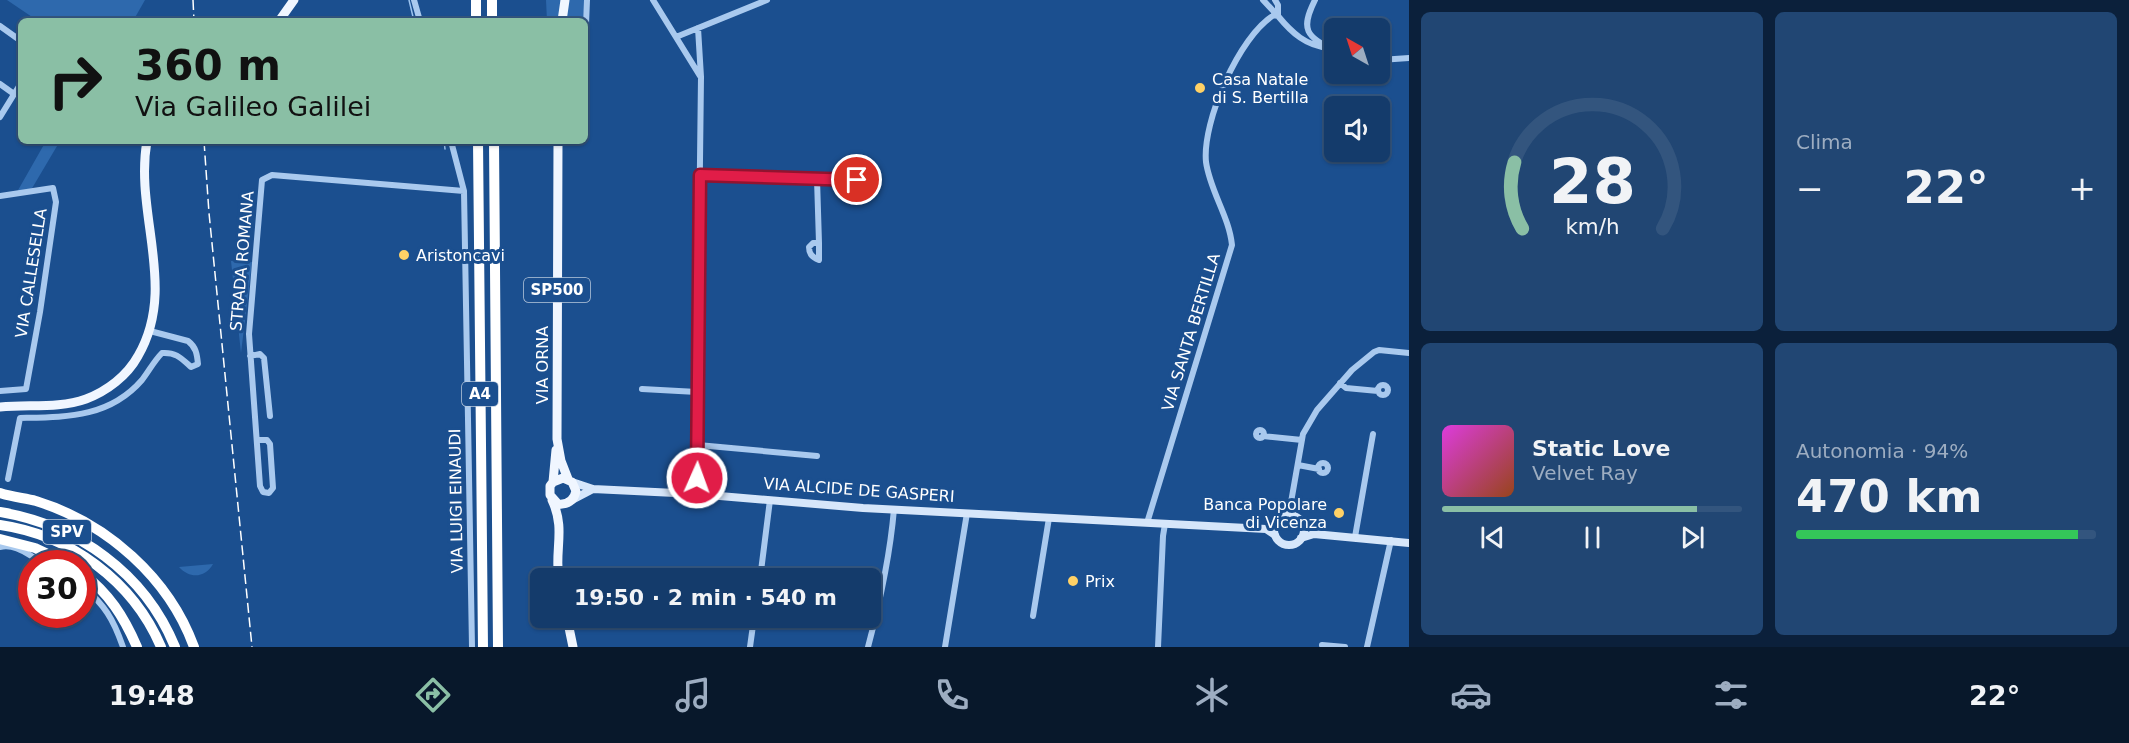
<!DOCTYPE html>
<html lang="it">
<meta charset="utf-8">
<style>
:root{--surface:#143b6b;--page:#214673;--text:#f1f3f6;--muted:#9dadc1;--line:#33557e;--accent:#8abfa5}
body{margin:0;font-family:"DejaVu Sans",sans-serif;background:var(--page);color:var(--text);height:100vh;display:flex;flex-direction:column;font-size:22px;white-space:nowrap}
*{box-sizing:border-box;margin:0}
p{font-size:20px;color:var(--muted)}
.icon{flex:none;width:33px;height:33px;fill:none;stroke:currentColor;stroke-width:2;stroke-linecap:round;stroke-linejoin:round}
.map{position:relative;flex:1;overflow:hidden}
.panel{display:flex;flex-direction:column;gap:12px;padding:12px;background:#0b203b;width:720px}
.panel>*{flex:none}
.top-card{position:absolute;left:18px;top:18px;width:570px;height:126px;border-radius:9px;box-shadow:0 2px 4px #0004,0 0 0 2px var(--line);background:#8abfa5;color:#111;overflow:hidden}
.needle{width:39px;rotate:321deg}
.buttons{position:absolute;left:1324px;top:18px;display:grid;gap:12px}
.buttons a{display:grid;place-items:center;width:66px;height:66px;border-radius:9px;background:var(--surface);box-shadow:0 2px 4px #0004,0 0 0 2px var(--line);font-size:30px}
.speed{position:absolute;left:18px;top:550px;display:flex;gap:12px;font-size:30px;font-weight:700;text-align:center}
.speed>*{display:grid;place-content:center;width:78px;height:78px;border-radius:50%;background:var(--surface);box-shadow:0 2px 4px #0004,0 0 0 2px var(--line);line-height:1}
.speed .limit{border:9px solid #d22;background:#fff;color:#111}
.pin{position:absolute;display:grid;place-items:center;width:51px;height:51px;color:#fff;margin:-26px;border:3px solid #fff;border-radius:50%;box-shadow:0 2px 6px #0007}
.me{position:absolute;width:66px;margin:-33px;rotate:2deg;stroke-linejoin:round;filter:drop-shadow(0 0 4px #0008)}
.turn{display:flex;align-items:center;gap:21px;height:126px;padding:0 18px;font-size:27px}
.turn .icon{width:78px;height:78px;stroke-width:2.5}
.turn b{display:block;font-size:42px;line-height:51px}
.big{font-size:45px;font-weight:600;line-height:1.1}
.panel .widget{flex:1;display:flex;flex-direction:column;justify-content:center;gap:9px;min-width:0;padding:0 21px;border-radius:9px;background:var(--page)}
.panel .dial{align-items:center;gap:0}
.dial svg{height:156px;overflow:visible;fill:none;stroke:var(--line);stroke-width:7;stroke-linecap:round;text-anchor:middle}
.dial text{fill:var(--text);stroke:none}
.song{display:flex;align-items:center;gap:18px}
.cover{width:72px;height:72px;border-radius:9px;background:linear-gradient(135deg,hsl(300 70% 55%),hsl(20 70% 35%))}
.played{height:6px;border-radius:3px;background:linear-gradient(90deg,var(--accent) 85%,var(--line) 85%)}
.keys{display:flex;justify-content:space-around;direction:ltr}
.heat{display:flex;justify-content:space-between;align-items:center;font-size:33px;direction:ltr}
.charge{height:9px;border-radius:4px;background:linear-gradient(90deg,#34c759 94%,var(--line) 0)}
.panel .tiles{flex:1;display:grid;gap:12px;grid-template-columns:repeat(2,1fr)}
.trip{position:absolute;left:530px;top:568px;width:351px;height:60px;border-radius:9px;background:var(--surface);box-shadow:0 2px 4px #0004,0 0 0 2px var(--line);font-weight:600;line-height:60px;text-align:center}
.tabs{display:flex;height:96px;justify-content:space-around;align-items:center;background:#08182b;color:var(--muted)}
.tabs .icon{width:42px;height:42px}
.tabs .active{color:var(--accent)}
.tabs b{font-size:27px;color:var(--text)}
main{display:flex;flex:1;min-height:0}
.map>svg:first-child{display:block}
.green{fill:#2e69ad}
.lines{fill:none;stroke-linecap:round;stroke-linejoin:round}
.stream{stroke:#9cc4f0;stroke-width:1.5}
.minor{stroke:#a9c9ee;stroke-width:6}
.secondary{stroke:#d6e6fa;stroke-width:8}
.primary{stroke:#f0f6ff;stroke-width:9}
.motorway{stroke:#fff;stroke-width:10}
.rail{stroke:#fff;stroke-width:1.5;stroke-dasharray:10 4.5;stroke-linecap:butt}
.route-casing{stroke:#92132f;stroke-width:15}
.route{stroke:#e11d48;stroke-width:10}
.poi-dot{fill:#ffd166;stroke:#1b4f8f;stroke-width:2}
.labels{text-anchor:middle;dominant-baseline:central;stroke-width:6;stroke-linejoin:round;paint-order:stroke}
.shield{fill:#1b4f8f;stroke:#bbcadd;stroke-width:1.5}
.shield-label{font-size:15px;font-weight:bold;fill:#fff}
.poi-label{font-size:16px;fill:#fff;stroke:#1b4f8f;text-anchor:start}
.street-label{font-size:16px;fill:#fff;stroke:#1b4f8f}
</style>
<main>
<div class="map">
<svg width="1409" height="647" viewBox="0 0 1409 647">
<rect width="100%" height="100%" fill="#1b4f8f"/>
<path class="green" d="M7 0H145L133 21H38Z
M546 0H585L583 21H547Z
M46 141H60L31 190 17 192Z
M231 261 252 262 241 353Z
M213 564C205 578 190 579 179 567Z"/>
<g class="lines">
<path class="stream" d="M409 0 414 21
M444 141 445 149"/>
<path class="minor" d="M414 0 420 21
M653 0 700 76
M1275 0 1278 5V16C1292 33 1306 46 1329 48
M1315 0C1300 30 1306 36 1335 51
M0 26 21 41
M676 37 767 0
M585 49 587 0
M1380 60 1409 58
M0 84 14 94
M0 117 21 83
M451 141 464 191 472 647
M700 175 877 181
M817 179 819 243H813L809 247C809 254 812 257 819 260V243
M0 196 53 188 56 202 40 312 26 389 0 391
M250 356 260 354 264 358 270 416
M1340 383 1346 388 1378 391
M1378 390a5 5 0 1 1 10 0a5 5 0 1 1-10 0Z
M642 389 697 392
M1256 434a4 4 0 1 1 8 0a4 4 0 1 1-8 0Z
M1263 436 1302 440
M257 440H267L270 444 273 488 269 493 263 492 260 486C256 435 253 385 249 334L262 180 272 175 464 191
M698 445 817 456
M1318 468a5 5 0 1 1 10 0a5 5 0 1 1-10 0Z
M1298 465 1319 469
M8 479 20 418C66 417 109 418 142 380 149 371 154 361 162 353 176 352 181 358 191 367L198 364C197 354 196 347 188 341L150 331
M696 494 701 77 698 28
M1285 516 1290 508 1303 434 1317 410 1352 370 1374 352 1379 350 1409 353
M1147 523 1232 245C1229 216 1210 191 1206 162 1202 122 1239 36 1274 15L1278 16 1263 0
M1355 537 1373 434
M0 547C18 543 31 558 46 564
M760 579 770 500
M82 585C105 606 113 618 123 647
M1033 616 1049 518
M1322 645 1345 647
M750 647 754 618
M868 647C880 602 890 556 894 509
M945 647 967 513
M1158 647 1163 536 1165 524
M1367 647 1391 540"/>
<path class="secondary" d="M572 482 593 489
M572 500 593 489 696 494 863 508 1266 529 1275 535
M1274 530a15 15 0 1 1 30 0a15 15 0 1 1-30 0Z
M1301 538 1314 534 1409 543"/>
<path class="primary" d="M279 21 294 0
M562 21 565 0
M558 141 557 439 561 461 568 479
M0 407C29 404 58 409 86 399 107 391 127 376 138 356 178 287 134 214 147 141
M553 482 563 478 572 482 576 491C574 501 567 505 558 504L550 495V486L553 482 556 450
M552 500C566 529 554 551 559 579
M567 618 573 647"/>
<path class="motorway" d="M476 0V21
M492 0V21
M478 141 483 647
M494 141 498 647
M0 493C12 497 24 498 36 501 107 523 169 578 194 647
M0 512C77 525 145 573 175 647
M0 525C70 535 133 581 161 647
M0 539 35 548 69 564
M82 573C109 593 124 617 137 647"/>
<path class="rail" d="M193 0 194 21
M204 141 209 213 252 647"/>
</g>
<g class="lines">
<defs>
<path id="route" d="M697 478 700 175 857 180"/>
</defs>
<use href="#route" class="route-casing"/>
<use href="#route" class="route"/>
</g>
<g class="poi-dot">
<circle cx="1200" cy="88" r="6"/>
<circle cx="404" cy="255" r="6"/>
<circle cx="1339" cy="513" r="6"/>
<circle cx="1073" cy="581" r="6"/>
</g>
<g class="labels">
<g class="shield">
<rect x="524" y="278" width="66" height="24" rx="4.5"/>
<rect x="462" y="382" width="36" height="24" rx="4.5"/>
<rect x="43" y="520" width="48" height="24" rx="4.5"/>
</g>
<g class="shield-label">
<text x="557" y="290">SP500</text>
<text x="480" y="394">A4</text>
<text x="67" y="532">SPV</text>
</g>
<g class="poi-label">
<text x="1212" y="79">Casa Natale<tspan x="1212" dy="18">di S. Bertilla</tspan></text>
<text x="416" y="255">Aristoncavi</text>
<text x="1327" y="504" text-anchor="end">Banca Popolare<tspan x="1327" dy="18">di Vicenza</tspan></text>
<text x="1085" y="581">Prix</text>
</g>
<g class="street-label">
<text transform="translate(242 261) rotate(-85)">STRADA ROMANA</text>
<text transform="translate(31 273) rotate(-81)">VIA CALLESELLA</text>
<text transform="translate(1191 332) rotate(-73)">VIA SANTA BERTILLA</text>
<text transform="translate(542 365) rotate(-90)">VIA ORNA</text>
<text transform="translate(859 490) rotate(4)">VIA ALCIDE DE GASPERI</text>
<text transform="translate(456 501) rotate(-91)">VIA LUIGI EINAUDI</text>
</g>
</g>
</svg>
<div class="buttons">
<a><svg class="needle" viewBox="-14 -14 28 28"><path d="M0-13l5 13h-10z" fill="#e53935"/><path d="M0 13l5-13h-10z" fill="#9dadc1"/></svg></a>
<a><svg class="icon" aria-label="sound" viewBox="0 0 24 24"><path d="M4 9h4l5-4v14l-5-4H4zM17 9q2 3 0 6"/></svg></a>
</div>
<div class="speed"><div class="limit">30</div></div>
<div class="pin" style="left:857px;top:180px;background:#d93025"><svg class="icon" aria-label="arrive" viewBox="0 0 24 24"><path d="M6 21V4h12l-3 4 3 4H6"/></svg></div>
<svg class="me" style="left:697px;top:478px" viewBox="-20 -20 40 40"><circle r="17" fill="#e11d48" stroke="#fff" stroke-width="3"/><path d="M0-11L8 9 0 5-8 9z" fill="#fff"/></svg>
<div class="trip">19:50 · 2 min · 540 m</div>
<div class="top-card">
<div class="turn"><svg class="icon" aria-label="right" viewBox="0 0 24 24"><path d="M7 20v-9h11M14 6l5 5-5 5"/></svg><div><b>360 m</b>Via Galileo Galilei</div></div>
</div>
</div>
<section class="panel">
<div class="tiles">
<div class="widget dial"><svg viewBox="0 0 100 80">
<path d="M14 69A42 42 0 1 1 86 69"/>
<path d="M14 69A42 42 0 0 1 10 35" stroke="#8abfa5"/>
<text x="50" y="56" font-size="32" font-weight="700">28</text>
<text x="50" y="72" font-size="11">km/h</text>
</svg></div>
<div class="widget"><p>Clima</p>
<div class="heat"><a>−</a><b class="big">22°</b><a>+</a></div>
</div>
<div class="widget">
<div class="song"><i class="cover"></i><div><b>Static Love</b><p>Velvet Ray</p></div></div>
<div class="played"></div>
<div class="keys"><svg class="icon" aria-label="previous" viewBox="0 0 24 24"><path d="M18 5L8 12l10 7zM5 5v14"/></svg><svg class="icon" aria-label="pause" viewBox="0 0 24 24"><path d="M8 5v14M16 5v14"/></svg><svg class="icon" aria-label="next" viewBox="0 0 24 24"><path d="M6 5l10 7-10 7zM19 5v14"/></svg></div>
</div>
<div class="widget"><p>Autonomia · 94%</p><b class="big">470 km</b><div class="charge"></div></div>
</div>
</section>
</main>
<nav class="tabs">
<b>19:48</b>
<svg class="icon active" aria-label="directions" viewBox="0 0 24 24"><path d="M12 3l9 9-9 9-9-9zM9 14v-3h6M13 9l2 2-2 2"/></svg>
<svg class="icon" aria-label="music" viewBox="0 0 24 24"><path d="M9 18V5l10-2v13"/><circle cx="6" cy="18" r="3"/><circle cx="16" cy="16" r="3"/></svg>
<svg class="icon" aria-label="phone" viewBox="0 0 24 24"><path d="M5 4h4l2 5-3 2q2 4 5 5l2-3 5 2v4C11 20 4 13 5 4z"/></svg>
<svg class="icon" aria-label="climate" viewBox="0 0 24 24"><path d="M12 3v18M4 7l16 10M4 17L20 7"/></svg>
<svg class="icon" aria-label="car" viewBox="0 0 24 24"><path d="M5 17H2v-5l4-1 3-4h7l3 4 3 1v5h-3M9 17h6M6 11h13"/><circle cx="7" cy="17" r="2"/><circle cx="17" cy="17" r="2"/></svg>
<svg class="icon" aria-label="filters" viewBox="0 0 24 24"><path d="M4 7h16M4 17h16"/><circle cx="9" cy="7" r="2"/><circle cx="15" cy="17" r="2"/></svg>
<b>22°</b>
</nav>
